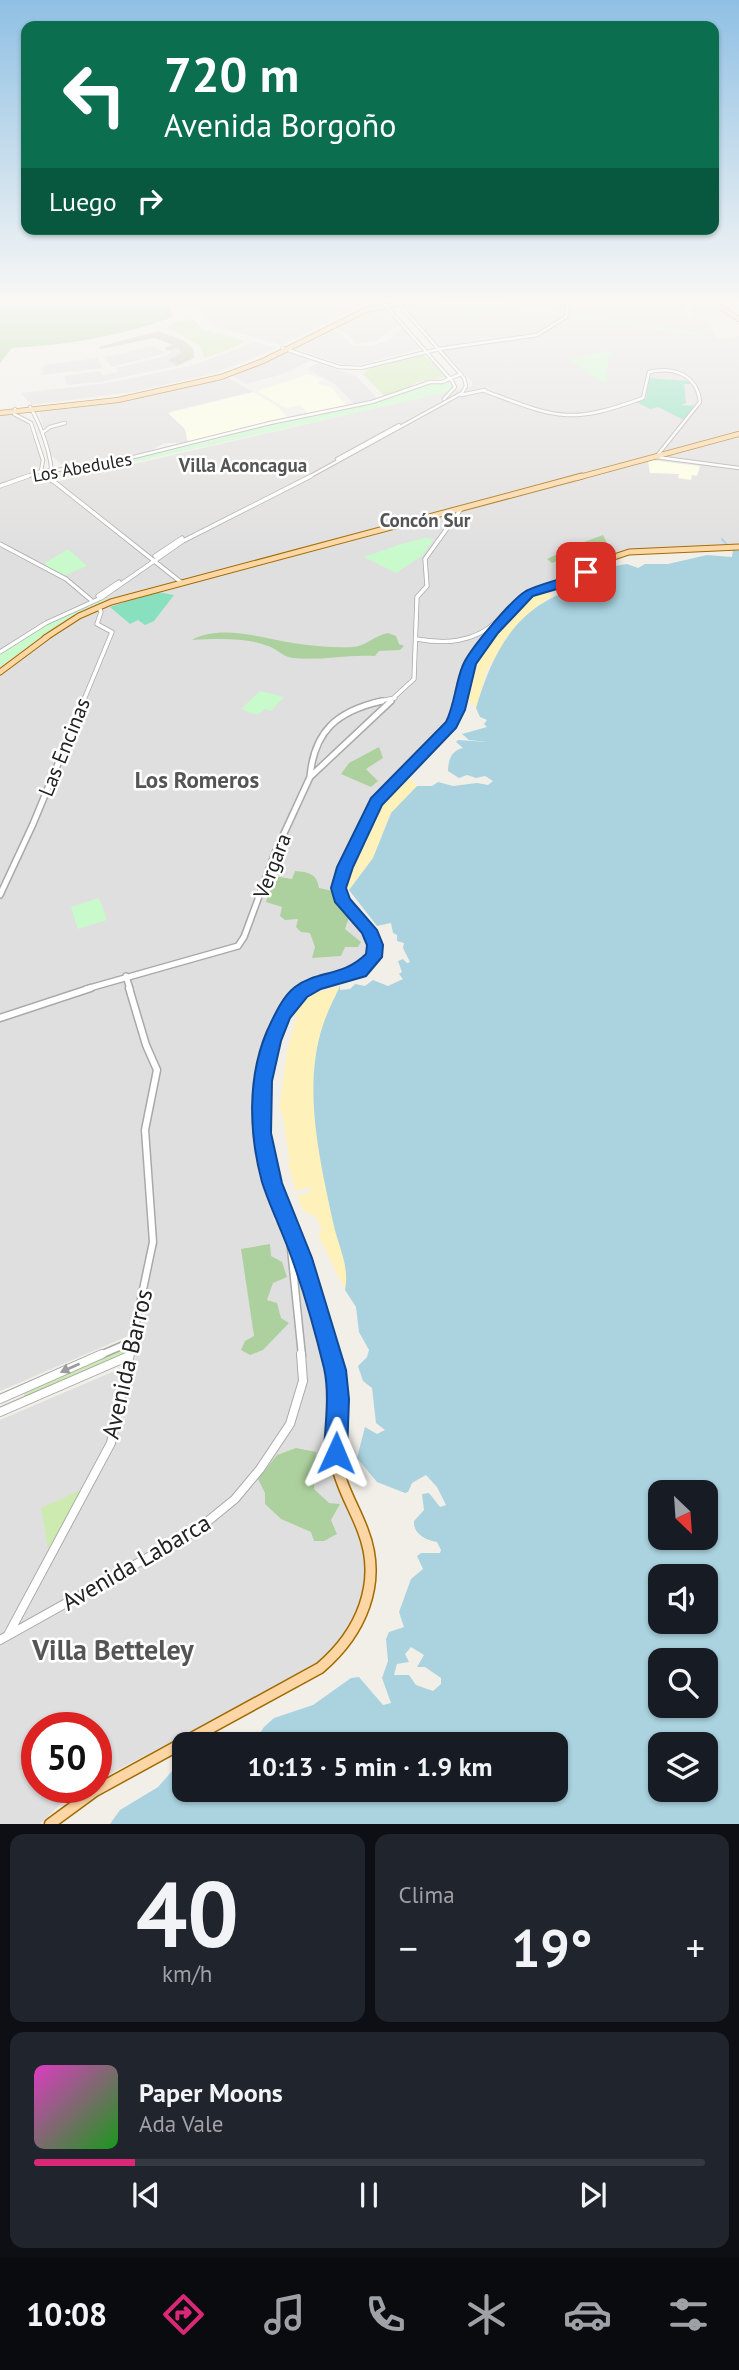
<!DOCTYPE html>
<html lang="es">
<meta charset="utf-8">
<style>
:root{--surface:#171b24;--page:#20242c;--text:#f1f3f6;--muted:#9ea1a6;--line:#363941;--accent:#db2777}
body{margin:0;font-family:"PT Sans",sans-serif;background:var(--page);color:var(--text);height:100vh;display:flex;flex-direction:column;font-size:26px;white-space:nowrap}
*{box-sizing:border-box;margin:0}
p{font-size:23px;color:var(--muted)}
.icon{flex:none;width:38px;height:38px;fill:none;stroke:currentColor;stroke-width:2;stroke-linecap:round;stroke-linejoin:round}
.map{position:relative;height:1824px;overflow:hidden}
.sheet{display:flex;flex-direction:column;gap:10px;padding:10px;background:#0d0f14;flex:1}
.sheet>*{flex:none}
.hud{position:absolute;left:21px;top:21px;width:698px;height:214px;border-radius:14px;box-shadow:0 2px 5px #0004;background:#0b6e4f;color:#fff;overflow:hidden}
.needle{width:46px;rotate:155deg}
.buttons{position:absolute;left:648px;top:1480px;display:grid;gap:14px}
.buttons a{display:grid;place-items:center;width:70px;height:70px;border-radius:14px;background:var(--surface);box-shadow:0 2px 5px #0004;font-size:35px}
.speed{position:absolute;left:21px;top:1712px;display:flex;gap:14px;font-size:35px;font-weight:700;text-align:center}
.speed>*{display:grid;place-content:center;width:91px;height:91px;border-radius:50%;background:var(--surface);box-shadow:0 2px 5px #0004;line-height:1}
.speed .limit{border:10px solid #d22;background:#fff;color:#111}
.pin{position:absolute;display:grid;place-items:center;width:60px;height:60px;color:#fff;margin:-30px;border-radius:14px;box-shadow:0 4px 10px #0006}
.me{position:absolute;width:77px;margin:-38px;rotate:1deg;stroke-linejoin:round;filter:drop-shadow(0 0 5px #0008)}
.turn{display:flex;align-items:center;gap:24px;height:147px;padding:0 28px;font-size:32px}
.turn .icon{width:91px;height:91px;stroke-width:2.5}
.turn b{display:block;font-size:49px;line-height:60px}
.then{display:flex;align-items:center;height:66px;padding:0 28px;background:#0003;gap:14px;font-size:26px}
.big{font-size:52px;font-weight:700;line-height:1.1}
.sheet .widget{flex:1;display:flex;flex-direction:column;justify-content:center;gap:10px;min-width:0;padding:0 24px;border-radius:14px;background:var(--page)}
.sheet .dial{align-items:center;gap:0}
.dial b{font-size:91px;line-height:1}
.song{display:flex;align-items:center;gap:21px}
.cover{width:84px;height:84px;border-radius:10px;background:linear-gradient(135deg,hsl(310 70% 55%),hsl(120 70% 35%))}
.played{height:7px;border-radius:4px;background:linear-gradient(90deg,var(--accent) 15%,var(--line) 15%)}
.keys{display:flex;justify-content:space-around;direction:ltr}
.heat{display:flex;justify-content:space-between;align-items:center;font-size:38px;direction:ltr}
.sheet .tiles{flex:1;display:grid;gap:10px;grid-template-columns:1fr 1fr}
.widget:last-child{grid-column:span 2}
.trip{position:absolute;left:172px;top:1732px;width:396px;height:70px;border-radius:14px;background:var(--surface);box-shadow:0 2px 5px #0004;font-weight:700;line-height:70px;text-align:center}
.tabs{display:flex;height:112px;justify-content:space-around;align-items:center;background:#090b0e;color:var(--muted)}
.tabs .icon{width:49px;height:49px}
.tabs .selected{color:var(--accent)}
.tabs b{font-size:32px;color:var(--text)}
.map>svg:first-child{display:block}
.residential{fill:#e0dfdf}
.commercial{fill:#f2dad9}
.education{fill:#ffffe5}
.construction{fill:#c7c7b4}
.grass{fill:#cdebb0}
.forest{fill:#add19e}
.sand{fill:#fff1ba}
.park{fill:#c8facc}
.pitch{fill:#88e0be}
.water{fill:#aad3df;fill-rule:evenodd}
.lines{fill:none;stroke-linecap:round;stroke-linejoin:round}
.stream{stroke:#aad3df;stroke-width:2}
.minor-far4-casing{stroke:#a9a9a9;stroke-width:4.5}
.minor-far3-casing{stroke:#a9a9a9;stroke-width:5}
.minor-far2-casing{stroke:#a9a9a9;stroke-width:8}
.minor-far1-casing{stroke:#a9a9a9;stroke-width:9}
.minor-casing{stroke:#a9a9a9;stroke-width:10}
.major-far4-casing{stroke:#a06b00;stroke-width:6}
.major-far3-casing{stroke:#a06b00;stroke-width:7}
.major-far2-casing{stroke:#a06b00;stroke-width:10}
.major-far1-casing{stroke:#a06b00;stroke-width:11}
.major-casing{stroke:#a06b00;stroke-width:13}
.minor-far4{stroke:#fff;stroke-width:2.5}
.minor-far3{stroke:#fff;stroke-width:3.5}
.minor-far2{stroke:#fff;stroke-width:5}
.minor-far1{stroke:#fff;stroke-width:6}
.minor{stroke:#fff;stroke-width:8}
.major-far4{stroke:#fcd6a4;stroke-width:4.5}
.major-far3{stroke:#fcd6a4;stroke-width:5}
.major-far2{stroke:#fcd6a4;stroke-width:7}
.major-far1{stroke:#fcd6a4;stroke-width:9}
.major{stroke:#fcd6a4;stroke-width:10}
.oneway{fill:#9c9c9c}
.route{fill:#1a73e8;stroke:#114b97;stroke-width:2}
.labels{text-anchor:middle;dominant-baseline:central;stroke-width:5;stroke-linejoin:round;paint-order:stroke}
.far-street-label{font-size:18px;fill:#222;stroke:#fff}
.far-neighbourhood-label{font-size:19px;font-weight:bold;fill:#555;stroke:#fff}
.street-label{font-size:21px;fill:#222;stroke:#fff}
.neighbourhood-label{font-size:23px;font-weight:bold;fill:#555;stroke:#fff}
.near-street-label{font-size:24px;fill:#222;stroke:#fff}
.near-neighbourhood-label{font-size:28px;font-weight:bold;fill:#555;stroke:#fff}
</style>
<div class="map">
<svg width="739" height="1824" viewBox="0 0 739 1824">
<rect width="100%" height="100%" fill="#f2efe9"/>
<path class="residential" d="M210 301H372L282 345 213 326 202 317 203 308Z
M399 301H682L688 318 709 319 715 336 722 339 739 336V545L627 550 600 560 572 578 533 589 515 599 482 633 484 637 466 663 449 723 377 794 337 876 335 888 338 901 358 922 370 942 371 951 366 962 355 969 303 986 283 1004 274 1023 259 1080 257 1146 274 1220 289 1237 298 1260 327 1357 330 1371 334 1472 338 1489 363 1547 365 1575 363 1596 347 1636 312 1669 96 1781V1727H37V1787H86L69 1796 40 1824H0V1420L112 1372 130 1379 142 1330 0 1391V415H11L27 422 42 460 36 471 51 483 472 386V382Z
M386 308 402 326 393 328 378 340 356 344 347 334 335 328 366 312Z
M402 328 420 349 364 364 343 365 294 348 330 330 341 334 353 346H371L389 340Z
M255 342 277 348 216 373 133 392 31 405 21 393 108 383 194 365Z
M153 346 167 353 111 367 104 357Z
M178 348 181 353 170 360 177 366 100 382 68 385 65 380V376L99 371 103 375 118 372 116 368 165 356 170 353 169 351Z
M287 352 311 360 283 374 246 384 232 375Z
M97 358 103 368 41 375 44 365Z
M318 363 356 376 378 399 355 405 335 384 307 369Z
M226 377 253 392 169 412 185 429 188 443H164L150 451 83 466 61 464 50 454 39 412 116 403Z"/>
<path class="commercial" d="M688 301H709L738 319 693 318Z"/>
<path class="education" d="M309 374 322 379 317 384 331 387 346 405 308 413 300 405 286 408 257 391Z
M253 392 276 405 288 418 188 443 185 429 168 413Z
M651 460 700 466 697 476 692 475 691 480 678 478 679 474 650 473 648 461Z"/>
<path class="construction" d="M158 331 185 341 193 349 194 358 177 366 169 360 181 353 178 348 168 351 164 348 173 345 155 338 100 349 99 347Z"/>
<path class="grass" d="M193 318 202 329 245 341 235 347 205 358 198 345 168 327 174 322Z
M423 354 447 377 417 382 406 389 385 397 363 374 370 368Z
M123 1347V1356L25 1398 23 1391Z
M83 1489 48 1549 41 1508Z"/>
<path class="forest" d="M0 301H167L173 317C121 336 68 345 12 348L0 363Z
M603 535 608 545 588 549 552 563 547 559 564 551 557 547 573 546Z
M388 633 396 636 399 644 404 646 400 650 379 651 375 656C347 654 321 661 293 658 283 657 277 649 268 646 245 637 216 639 192 640 219 624 264 638 293 643 312 646 333 648 353 647 366 646 375 635 388 633Z
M379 747 383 758 366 769 378 781 371 787 341 774 349 763Z
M295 871C309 872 317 874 319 888L333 891 349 917 345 929 361 942 358 947H345L341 956 312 958 315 947 310 933 301 932 296 927 298 919 285 920 280 916 282 907 266 902 274 876 292 879Z
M270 1244 271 1256 282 1262 287 1277 273 1283 267 1300 277 1303 281 1318 289 1323 263 1350 250 1355 241 1350 245 1341 254 1336 241 1249Z
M296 1448 316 1452 314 1489 329 1503 340 1504 331 1520 337 1534 324 1541H314L311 1532 281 1519 265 1504V1493L258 1479 277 1455Z"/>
<path class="sand" d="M546 592 553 595 536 607 488 668 476 708 468 700 467 695C476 660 493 635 519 610 527 602 534 593 546 592Z
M407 779 412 780 417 786 391 813 373 858 349 890H344C347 874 356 863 363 849 376 821 375 796 407 779Z
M340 986 331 1005 329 1197C333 1226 351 1264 345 1290L318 1234 322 1232C319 1219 316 1215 303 1211L298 1196 311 1192 309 1187 296 1191 288 1164 290 1162 282 1111H279L287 1052 297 1015 294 1013 298 1007 294 1005 308 995Z"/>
<path class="park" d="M435 301H512L487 314 474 316 470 310 441 308Z
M512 305 693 332 702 336 505 307Z
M604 351 614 354 608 358 606 384 568 360Z
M451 378 453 387 449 392 54 480 56 471 108 465 223 438 271 423 374 403 416 387Z
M425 538 434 539 423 555 396 573 364 557 401 544Z
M68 549 87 566 63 576 42 565Z
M102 598 105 601C66 613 33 644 0 667V654L50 622Z
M260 691 284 697 271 711 266 709 257 715 241 709Z
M99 898 107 920 78 929 71 907Z"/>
<path class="pitch" d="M649 378 689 381 691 384H684L686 403 681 405 694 406 684 420 658 407 650 409 636 402 646 398Z
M157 592 174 595 154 621 145 625 138 620 130 624 110 607Z"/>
<path class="water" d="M733 550 739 551V1824H110L120 1810 158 1787 173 1770 178 1769 184 1774V1790H239L247 1799 252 1790H555V1745H252L264 1727 274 1718 313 1705 351 1678 359 1677 383 1705 391 1703 382 1678 388 1661 386 1639 389 1632 404 1627 399 1612 411 1579 423 1569 417 1556 421 1553H440L441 1550 437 1542C426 1540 413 1534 414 1521L424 1510 422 1494 429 1493 440 1507 446 1505 437 1487 426 1475 412 1483 408 1492 405 1493 377 1482 357 1458 365 1427 377 1434 385 1430 376 1423 372 1388 363 1381 358 1366 367 1357 369 1350 359 1332 356 1307 345 1290C350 1266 338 1246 333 1222 320 1161 302 1087 323 1025 327 1012 334 999 340 986V990L350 989 355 984 365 986 373 980 388 986 403 979 399 974 402 972 398 961 403 959 407 963 410 962 403 948 404 943 397 941V935L393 933 391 923 377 926 349 890 373 858 391 813 417 786H432L438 782 453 786 477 783 488 785 493 781 485 776 476 778 467 775 459 778 448 771C448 760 452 750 463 748L456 742 458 740 487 742 469 740 462 734 487 727 484 724 487 720 480 717 476 708C495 642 524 597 594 584V581L604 576 603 572 616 569 615 566 627 564 638 568 645 564H668L707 555 732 557ZM660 1493H705V1538H660ZM660 1577H705V1622H660ZM411 1647 424 1655 417 1667H425L441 1678V1684L433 1691 416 1685 409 1675H394L397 1664 409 1662 405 1654ZM660 1661H705V1706H660ZM660 1745H705V1790H660Z"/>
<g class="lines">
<path class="stream" d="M722 539 728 546"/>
<defs>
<path id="minor-far4" d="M385 305 452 381 455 387 444 399
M282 348 339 367 361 368 439 349 537 335 566 317 568 301
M430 382H442L461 374
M482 390C555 417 567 426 643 398L649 372C674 366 697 375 700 402L656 457 739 468
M461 395 485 390
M30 407C41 424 52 457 52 478
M15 409 14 414 31 423 43 460 41 471
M42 433 50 427 65 423
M337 459 399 425
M41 471 49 478
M23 478 41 471 94 467 270 423 372 402 430 382
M307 478 462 393 466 386 464 378 398 303"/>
<path id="minor-far3" d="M47 476 182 583
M52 476V481
M0 486 28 476
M0 544 66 579 91 600
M155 556 182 538
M98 596 119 582
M416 639C445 644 473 643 496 622 505 614 511 605 522 600
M0 652 46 623 101 598 183 541 311 476
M83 702 112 632 97 624 101 612 99 607
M374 702 395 698
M389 702 414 679 417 597 427 586 425 559 461 509"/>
<path id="minor-far2" d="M310 777C314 731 337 711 382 701
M0 895 33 824 84 701
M126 976 130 989
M86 989 238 946 244 937 275 853 310 777 391 701"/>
<path id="minor-far1" d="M0 1018 91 988
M289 1229 302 1356
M98 1356 133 1341
M129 1356 153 1242 145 1130 157 1070 146 1045 129 988"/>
<path id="minor" d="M0 1399 102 1354
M0 1412 129 1356
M8 1635 111 1443 130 1354
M0 1640 197 1530 235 1499 260 1469 290 1424 303 1381 301 1354"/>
<path id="major-far4" d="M711 301 739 319
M0 413 118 400 221 377 263 361 366 310 416 301
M576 478 739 434"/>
<path id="major-far3" d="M45 638 79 616 111 602 582 476
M0 672 47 637
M460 702 464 679 473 657 493 630 524 598 538 590 574 580 602 561 629 552 739 547"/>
<path id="major-far2" d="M307 989C324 979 346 981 363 970 397 948 353 919 344 898 340 891 341 885 341 877L376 802 451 725 461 701"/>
<path id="major-far1" d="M309 988C287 1001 276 1023 270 1048 249 1130 275 1184 302 1259 314 1291 323 1323 332 1356"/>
<path id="major" d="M50 1824 95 1791 320 1668C361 1633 383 1583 363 1531 355 1509 342 1489 337 1466 330 1429 341 1392 331 1354"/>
</defs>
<use href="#minor-far4" class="minor-far4-casing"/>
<use href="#minor-far3" class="minor-far3-casing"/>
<use href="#minor-far2" class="minor-far2-casing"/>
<use href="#minor-far1" class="minor-far1-casing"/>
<use href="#minor" class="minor-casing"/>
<use href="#major-far4" class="major-far4-casing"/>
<use href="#major-far3" class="major-far3-casing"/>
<use href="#major-far2" class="major-far2-casing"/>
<use href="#major-far1" class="major-far1-casing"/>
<use href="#major" class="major-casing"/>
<use href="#minor-far4" class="minor-far4"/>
<use href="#minor-far3" class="minor-far3"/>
<use href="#minor-far2" class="minor-far2"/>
<use href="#minor-far1" class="minor-far1"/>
<use href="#minor" class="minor"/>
<use href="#major-far4" class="major-far4"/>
<use href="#major-far3" class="major-far3"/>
<use href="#major-far2" class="major-far2"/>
<use href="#major-far1" class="major-far1"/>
<use href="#major" class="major"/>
</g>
<defs><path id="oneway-solid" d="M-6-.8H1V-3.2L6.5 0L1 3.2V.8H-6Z" transform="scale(1.75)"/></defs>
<use class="oneway" href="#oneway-solid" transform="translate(70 1368) rotate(156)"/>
<linearGradient id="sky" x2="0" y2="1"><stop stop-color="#8fc0e4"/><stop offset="0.54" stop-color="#f9f8f5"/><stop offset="1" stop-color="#f9f8f5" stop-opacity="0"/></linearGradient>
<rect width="739" height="556" fill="url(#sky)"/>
<path class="route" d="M582 570 592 572 574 584 533 596 498 633 476 664 465 710 456 728 382 805 353 867 346 888 350 899 377 930 383 945 382 957 366 976 321 989 307 997 290 1018 281 1041 272 1081 271 1133 282 1183 312 1258 346 1370 349 1399 347 1453 344 1461 336 1464 328 1461 324 1453C325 1425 330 1395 324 1368 315 1331 304 1292 291 1256 282 1231 270 1207 262 1182 249 1134 247 1078 267 1031 274 1016 282 997 295 987 317 970 343 977 366 954L367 945 362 933 335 902 331 888 337 867 371 798 446 722C455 704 455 684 463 665 469 650 512 599 526 591 544 582 564 580 582 570Z"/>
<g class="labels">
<g class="far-street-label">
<text transform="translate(82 467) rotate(-10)">Los Abedules</text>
</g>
<g class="far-neighbourhood-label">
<text x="243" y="465">Villa Aconcagua</text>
<text x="425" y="520">Concón Sur</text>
</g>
<g class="street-label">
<text transform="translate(64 747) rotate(-68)">Las Encinas</text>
<text transform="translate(272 866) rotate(-69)">Vergara</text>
</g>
<g class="neighbourhood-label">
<text x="197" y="779">Los Romeros</text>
</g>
<g class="near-street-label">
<text transform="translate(127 1364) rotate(-77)">Avenida Barros</text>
<text transform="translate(136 1562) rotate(-30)">Avenida Labarca</text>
</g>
<g class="near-neighbourhood-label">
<text x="113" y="1649">Villa Betteley</text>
</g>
</g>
</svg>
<div class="buttons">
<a><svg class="needle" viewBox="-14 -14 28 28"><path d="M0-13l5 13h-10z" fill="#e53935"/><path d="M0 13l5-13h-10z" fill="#9ea1a6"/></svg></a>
<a><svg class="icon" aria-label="sound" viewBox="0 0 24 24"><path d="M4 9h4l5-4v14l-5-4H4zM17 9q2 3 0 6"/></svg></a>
<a><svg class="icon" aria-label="search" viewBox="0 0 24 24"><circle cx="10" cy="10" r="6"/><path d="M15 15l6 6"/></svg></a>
<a><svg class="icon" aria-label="layers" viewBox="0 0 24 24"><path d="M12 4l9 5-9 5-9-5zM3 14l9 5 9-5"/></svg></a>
</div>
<div class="speed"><div class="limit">50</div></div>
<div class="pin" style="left:586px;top:572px;background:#d93025"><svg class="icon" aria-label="arrive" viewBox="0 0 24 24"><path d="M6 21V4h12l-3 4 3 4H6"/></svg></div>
<svg class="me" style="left:336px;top:1453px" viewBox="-20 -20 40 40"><path d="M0-17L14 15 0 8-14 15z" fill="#1a73e8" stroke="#fff" stroke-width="4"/></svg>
<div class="trip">10:13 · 5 min · 1.9 km</div>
<div class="hud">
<div class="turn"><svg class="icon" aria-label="left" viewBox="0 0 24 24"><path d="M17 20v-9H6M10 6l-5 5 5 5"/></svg><div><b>720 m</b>Avenida Borgoño</div></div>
<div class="then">Luego<svg class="icon" aria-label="right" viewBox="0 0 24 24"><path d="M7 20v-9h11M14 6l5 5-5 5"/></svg></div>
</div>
</div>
<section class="sheet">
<div class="tiles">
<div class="widget dial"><b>40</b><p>km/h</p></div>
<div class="widget"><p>Clima</p>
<div class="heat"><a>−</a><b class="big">19°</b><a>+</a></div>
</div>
<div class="widget">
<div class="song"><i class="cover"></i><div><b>Paper Moons</b><p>Ada Vale</p></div></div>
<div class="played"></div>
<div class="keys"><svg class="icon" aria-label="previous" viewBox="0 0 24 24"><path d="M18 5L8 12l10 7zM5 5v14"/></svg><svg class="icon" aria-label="pause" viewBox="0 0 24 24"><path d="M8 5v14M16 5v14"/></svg><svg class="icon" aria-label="next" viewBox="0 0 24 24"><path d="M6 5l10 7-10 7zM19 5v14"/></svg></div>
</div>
</div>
</section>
<nav class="tabs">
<b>10:08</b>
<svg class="icon selected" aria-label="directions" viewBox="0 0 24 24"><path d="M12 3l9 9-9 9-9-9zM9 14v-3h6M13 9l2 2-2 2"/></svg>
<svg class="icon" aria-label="music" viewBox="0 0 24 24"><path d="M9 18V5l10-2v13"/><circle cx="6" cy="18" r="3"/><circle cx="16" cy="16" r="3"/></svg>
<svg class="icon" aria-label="phone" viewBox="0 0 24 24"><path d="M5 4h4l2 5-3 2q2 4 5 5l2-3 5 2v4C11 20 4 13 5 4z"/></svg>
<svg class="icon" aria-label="climate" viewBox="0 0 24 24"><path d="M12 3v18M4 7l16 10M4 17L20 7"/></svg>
<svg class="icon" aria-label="car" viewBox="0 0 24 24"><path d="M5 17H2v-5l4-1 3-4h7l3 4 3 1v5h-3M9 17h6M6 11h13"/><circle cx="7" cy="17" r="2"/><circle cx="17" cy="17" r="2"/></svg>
<svg class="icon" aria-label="filters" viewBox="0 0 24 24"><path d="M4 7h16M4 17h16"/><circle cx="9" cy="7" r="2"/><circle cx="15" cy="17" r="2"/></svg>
</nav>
